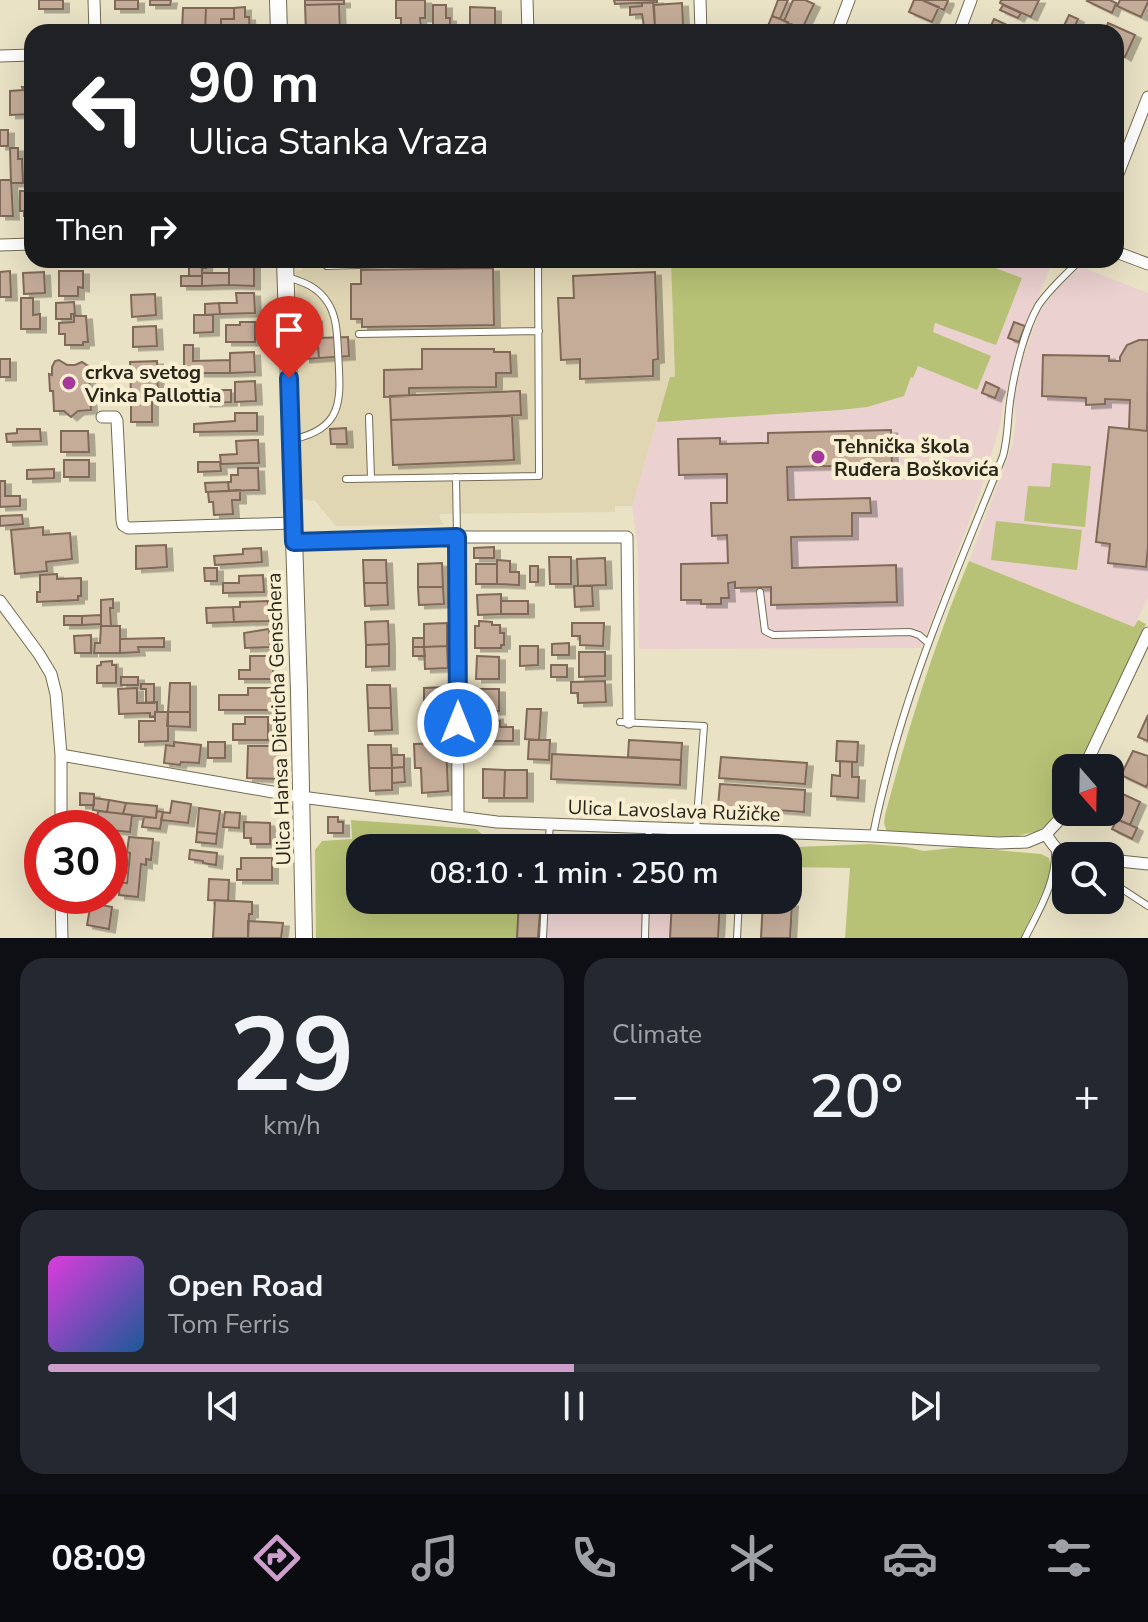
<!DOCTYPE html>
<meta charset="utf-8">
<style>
:root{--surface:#171b24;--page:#242831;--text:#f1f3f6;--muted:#9ea1a6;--line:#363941;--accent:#ce9fcd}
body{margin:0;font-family:"Nunito Sans",sans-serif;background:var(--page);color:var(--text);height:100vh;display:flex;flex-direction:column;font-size:30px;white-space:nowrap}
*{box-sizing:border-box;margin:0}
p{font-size:26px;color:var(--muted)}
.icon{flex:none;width:44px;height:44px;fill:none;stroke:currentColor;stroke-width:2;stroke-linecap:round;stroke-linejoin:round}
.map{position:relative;height:938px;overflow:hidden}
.details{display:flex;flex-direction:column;gap:20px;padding:20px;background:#0d0f14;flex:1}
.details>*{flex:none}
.banner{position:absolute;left:24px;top:24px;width:1100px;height:244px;border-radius:24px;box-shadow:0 8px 32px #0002;background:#202124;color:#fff;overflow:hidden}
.needle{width:52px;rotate:160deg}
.tools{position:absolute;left:1052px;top:754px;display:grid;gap:16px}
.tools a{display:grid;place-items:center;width:72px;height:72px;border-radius:16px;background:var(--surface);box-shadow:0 8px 32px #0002;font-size:40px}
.speed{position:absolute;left:24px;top:810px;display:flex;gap:16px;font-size:40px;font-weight:700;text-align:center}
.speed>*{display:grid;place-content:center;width:104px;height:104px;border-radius:50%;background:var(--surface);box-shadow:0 8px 32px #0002;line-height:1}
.speed .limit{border:12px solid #d22;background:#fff;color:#111}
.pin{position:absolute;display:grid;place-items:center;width:68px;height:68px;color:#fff;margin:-82px -34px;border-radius:50% 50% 50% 0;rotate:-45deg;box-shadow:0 0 8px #0007}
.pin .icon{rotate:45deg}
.me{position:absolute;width:88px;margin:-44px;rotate:0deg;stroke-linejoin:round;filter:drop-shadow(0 0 6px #0008)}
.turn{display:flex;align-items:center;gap:28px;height:168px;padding:0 32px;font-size:36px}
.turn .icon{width:104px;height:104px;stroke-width:2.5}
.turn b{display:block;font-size:56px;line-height:68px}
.then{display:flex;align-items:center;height:76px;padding:0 32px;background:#0003;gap:16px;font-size:30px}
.big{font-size:60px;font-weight:600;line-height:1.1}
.details .widget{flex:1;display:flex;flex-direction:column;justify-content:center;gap:12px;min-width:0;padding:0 28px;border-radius:24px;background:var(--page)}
.details .dial{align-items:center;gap:0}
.dial b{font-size:104px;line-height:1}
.song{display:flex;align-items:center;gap:24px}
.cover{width:96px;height:96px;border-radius:12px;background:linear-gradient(135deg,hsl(300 70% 55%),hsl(210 70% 35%))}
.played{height:8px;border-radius:4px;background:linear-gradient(90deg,var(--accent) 50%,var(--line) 50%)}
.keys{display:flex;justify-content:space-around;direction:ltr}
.heat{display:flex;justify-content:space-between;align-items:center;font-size:44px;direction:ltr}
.details .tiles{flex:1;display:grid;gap:20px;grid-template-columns:1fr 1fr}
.widget:last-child{grid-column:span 2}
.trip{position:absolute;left:346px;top:834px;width:456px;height:80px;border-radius:24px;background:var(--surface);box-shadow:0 8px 32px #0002;font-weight:600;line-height:80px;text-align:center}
.menu{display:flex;height:128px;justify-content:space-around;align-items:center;background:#090b0e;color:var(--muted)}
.menu .icon{width:56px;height:56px}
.menu .selected{color:var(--accent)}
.menu b{font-size:36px;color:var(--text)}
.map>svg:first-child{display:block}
.built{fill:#e1d6b3}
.education{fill:#ebd1d0}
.green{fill:#b8c276}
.building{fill:#c5ac99;stroke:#806958;stroke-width:2;filter:url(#shadow)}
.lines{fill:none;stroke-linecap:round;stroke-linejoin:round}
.service-casing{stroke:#736c52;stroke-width:8}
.minor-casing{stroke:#736c52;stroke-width:13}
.secondary-casing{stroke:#736c52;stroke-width:18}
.service{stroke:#fff;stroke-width:6}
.minor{stroke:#fff;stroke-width:11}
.secondary{stroke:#fff;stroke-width:16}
.route-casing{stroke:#114b97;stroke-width:20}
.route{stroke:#1a73e8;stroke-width:14}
.poi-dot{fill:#a4399a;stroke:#f8efd2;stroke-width:3}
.labels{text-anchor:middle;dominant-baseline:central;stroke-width:8;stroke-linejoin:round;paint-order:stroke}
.poi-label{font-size:20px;font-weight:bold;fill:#29261b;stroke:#f8efd2;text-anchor:start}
.street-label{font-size:20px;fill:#29261b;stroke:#f8efd2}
</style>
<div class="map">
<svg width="1148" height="938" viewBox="0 0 1148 938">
<defs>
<filter id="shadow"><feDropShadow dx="6" dy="3.5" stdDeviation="0" flood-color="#0004"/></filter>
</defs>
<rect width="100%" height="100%" fill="#eae2c5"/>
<path class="built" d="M305 260H671L675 377 670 378 632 506H615V512L440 514 439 517 444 525 336 526 315 501 302 499 299 414 296 270H302Z"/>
<path class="education" d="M671 260H1053L1027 327 1014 322 1008 337 1021 343 1004 401 1000 425 981 489 921 648 639 649 638 548 632 506 670 377H675Z
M1081 267 1148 293V597L1134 627 969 561 1012 446 1016 421 1014 398 1022 363 1039 312 1056 290Z
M540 836 678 847V848H542Z
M519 900H672L670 938H517Z"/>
<path class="green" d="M671 260H974L1022 278 996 345 935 323 933 332 991 356 977 390 918 366 913 378 911 377 904 396 867 407 840 410 657 422 670 377H675Z
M1052 463 1091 466 1085 527 1024 521 1028 486 1050 487Z
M996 521 1082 530 1077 570 991 560Z
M969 561 1134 627 1138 620 1146 624 1078 768H1066V793L1053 820 1038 831 1013 837 887 832 884 823 885 815C908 729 934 644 969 561Z
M351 820 476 829 491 842 497 843 507 835 540 836 542 848H360V900H519L517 938H316L315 850 322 841 352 839Z
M870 844 906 847 924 851 962 847 1041 854 1049 858 1052 869 1049 879 1021 938H845L850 868 788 867V848H772Z"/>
<path class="building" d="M39 0H63V9H39Z
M115 0H138V9H115Z
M150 0H171L170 5H150Z
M305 0H344V4L305 5Z
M396 0H425V18H420L421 28H401V18H396Z
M614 0H657V2L615 4Z
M778 0H788L780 19 772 16Z
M793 0H805L814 4 802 29 784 21Z
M914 0H922L939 7 932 22 909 12Z
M922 0H947L948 1 944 10Z
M1001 0H1039L1031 17 1000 3Z
M1088 0H1110L1116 3 1112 13 1087 1Z
M1120 0H1148V2L1141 17 1117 6Z
M653 2 655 27H644L642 14 630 15V7L642 6V3Z
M682 3 683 25 655 27 654 5Z
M339 4 340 32H306L305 5Z
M433 5H446V18H450V29H433Z
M1003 5 1021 13 1018 18 1000 10Z
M245 7V17H249L250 32H221V19H234V8Z
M470 7 495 8V30H470Z
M183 8H206L205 32H182Z
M206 8H234V19H221V32H205Z
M1069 15 1078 19 1072 32H1061Z
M772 16 788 22 784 32 768 26Z
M994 19 1018 30 1017 32H988Z
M1108 23 1135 35 1125 57 1116 52V32H1104Z
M22 87H32V114L10 115V91L23 90Z
M0 130H8V146H0Z
M10 148H18V159H22L23 183H11Z
M0 180H11L13 216H0Z
M26 186H32V216H24V211H20V191H26Z
M189 260H207L206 268H202V276H189Z
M229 263H254V286L229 285Z
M493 268 494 325 362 327V319H351V284H361V270Z
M10 271 11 297H0V272Z
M59 271H83V288L78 287V296H59Z
M44 272 45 293 24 294 23 273Z
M655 272 658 359 653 360V376L580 379V359L561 360 558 298H574L573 276Z
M202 273H229V285L202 286Z
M181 276H202V286H181Z
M236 293H254L255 313 220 314 219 303H237Z
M155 294 156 315 132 317 131 295Z
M21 298H33V315L40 314V329H21Z
M74 302 75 314H71V319H56V303Z
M219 303 220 314 205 315V304Z
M194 315H213V332L194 333Z
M74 316H86L88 342H83V345H65V334H59V323L74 322Z
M316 318 319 358 304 359 302 319Z
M240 322H255V342H226V325H240Z
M1014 322 1025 326 1019 342 1008 338Z
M156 326 157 346 133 347V327Z
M348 337 349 356 319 358 317 338Z
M1139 340H1148L1147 431 1129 429 1130 400 1105 399V404L1086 405V398L1042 396 1043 355 1109 356V361H1120V357L1127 345Z
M184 345H193V361L230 360V373H184Z
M422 349H494V352H510L511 373H496V387L409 388V396L384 397V370L422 369Z
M254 352 255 372 230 373V353Z
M0 359H10V377H0Z
M59 360 67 365H75L82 362 88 366 85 374 89 375 91 410 78 411 71 417 64 411H54L53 391H50L49 374 52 375V367L55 361Z
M157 361 158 396 131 397 130 362Z
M255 381 256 401 235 402V382Z
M986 382 999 388 995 398 982 393Z
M204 390H231V402L204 403Z
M520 391 521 415 391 420 390 396Z
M152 396V422H131V397Z
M235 413H257V431L194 432V424L235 421Z
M512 416 514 460 393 465 391 420Z
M1109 427 1148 431V547L1146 567 1108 563 1110 544 1096 542Z
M346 428 347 444H331L330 429Z
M17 429H40L41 441 7 442 6 434 17 433Z
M891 430 892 466 874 467V473L834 474 833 466 787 467 788 500 870 498 871 513H852V536L791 537 792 568 896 565 897 602 771 605V587L735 588V582L728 583 729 598H721V604H701V600H681V564L728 563 727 535 712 536 711 503H727V474L679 475 678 439 720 438V444L768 443V433Z
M61 431H88L89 452H61Z
M258 440 259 463 221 464 220 455 237 454 236 441Z
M64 460H89V477H64Z
M198 462H220L221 471 198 472Z
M238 468H258L259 490 229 491 228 482H231V475H238Z
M54 469V478L27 479V470Z
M0 481H5V496H20V506L0 507Z
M228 482 229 491 206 492 205 483Z
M240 490V500H232L233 514 214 515 213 502H209L208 492Z
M22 515 23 524 0 526V516Z
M43 527V535L70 533 72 559 46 562 47 571 15 574 11 530Z
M166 545 167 567 136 569V546Z
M494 547V558H474V548Z
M261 548 262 562 215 565 214 556 243 554V549Z
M549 557H571V584H550Z
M605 558 606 585 578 586 577 559Z
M363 560H386L387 583H364Z
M497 560 510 561V572H519V585L497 584Z
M442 563 443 587H418V564Z
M476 564H497V584H476Z
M530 566H538V582H530Z
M204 568H217V581H205Z
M57 574V579L81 578V596H78V600L37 602V592H40V575Z
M263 575 264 592 223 593V583H239V576Z
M364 583H387L388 605 365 606Z
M574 586H592L593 606 575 607Z
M418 587H443L444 604 419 605Z
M501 594V614L478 615 477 595Z
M113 599V608H110L111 626H101V600Z
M268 601 269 621 234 622 233 607H240V602Z
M501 601H528V614H501Z
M233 607 234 622 207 623 206 608Z
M101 615V624L82 625V616Z
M64 616H82V625H64Z
M388 621 389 644 366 645 365 622Z
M479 621 492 622V625H500V633H504V645H501V648H475V626H479Z
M447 623V646L424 647V624Z
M572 623H604L603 646 580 645V636H572Z
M101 626H120V653H94L95 643H100Z
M269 629 270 647 245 648 244 633Z
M91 635V653H75L74 636Z
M164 638V647H138L139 652 120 653V639Z
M413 638H424V647H413Z
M569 643V655H552V644Z
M389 644V666L366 667V645Z
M447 646 448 668 425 669 424 647Z
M520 646H538V665L520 666Z
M413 647H424L425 656H413Z
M579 652H605V676L579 677Z
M250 656H273V679H239V670H250Z
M477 656 499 657V679H476Z
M112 661V665H116V683H97V666L101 665V662Z
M551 665H567V677H551Z
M121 677H138V685H121Z
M605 681 606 702 578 703V693H571V682Z
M170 683H190V712H168Z
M141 684H154V703H146V689H141Z
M367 685H390L391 708H368Z
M447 687 448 707 424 708V688Z
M137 688V703L157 702V712H155V716L150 717V713L119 714 118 689Z
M248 688H273V710H219V695H248Z
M477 689H499V711H477Z
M448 707V728H424V708Z
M368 708H391L392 730 369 731Z
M527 709H541L539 740 525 739Z
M155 712H168V741L139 742V721H155Z
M168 712H190V727L167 726Z
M1148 715V741L1138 737Z
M483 716H497V721H500V727H513V741H477L476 720H483Z
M245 717H268V740H233V724H245Z
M529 740H550L549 760 528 759Z
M629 740 682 743 681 760 628 757Z
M837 741 858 742 857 762 836 761Z
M174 742 201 745 199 763 181 762 180 765 164 763 166 745 174 746Z
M208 742H225V758H208Z
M446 743 448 791 422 793 421 768H415L414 744Z
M368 745H391L392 768H369Z
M248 746H280V779L247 778Z
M1133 751 1148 756V783L1146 787 1121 775Z
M552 754 681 760 680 785 551 779Z
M392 755H404V767L392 768Z
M721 757 807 763 805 784 719 778Z
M840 761 852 762V777H859L858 798 831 796 832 775 840 776Z
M404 767 405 782 392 783V768Z
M369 768H392V790L370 791Z
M483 769 505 770 504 798H483Z
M505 770H527V798H504Z
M720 784 805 790 804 812 718 806Z
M1114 790 1140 802 1130 825 1104 814 1105 812H1110V800Z
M80 793 94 794V805H80Z
M94 798 109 800 107 812 93 810Z
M109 800 126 803 123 814 107 812Z
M172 801 191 804 188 823 161 820 163 812 170 813Z
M126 803 157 806 156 818 123 814Z
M199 808 220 811 217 834 197 832Z
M98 811 132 815 130 832 110 830V828H96Z
M157 811 163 812 160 829 142 827 144 817 156 818Z
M225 812 240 813 239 828 223 827Z
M328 817H338V822H343V833H328Z
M1117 819 1137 828 1132 839 1112 829Z
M244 822 270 823V844H251V838H244Z
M197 832 217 834 216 844 196 842Z
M129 837 153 839 151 860 146 859V865L141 864 138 897 119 895 120 882 127 883 130 853 127 852Z
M110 849 130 853 129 865 110 862Z
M190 850 217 853 216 865 203 863V861L189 859Z
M241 858H272V880H237V869H241Z
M209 879 229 880 228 901 208 900Z
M215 900 252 902V914H249L248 938H213Z
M519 900H541L538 938H517Z
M672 900H720L718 938H670Z
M763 900H783V903H792L790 938H761Z
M91 903 112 907 109 929 87 925Z
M248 921 283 923 281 938H248Z"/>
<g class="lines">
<defs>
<path id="service" d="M327 266 511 260
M287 277C304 282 318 287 328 303 337 317 337 335 338 351 340 394 347 428 294 439
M359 334 539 331
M369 417 371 478
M456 477 457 537
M346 479 539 476 538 260
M760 592 765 631 773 635 910 632 919 635 927 642
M620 722 704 726 696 830
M873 836C877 811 884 787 890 763 918 658 962 558 1003 456 1009 434 1007 417 1011 395 1015 368 1025 329 1038 306 1049 289 1066 275 1080 260
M548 848 550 825
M648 848 649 828
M740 848V831
M1110 881 1148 906
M543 938 545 900
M645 938 646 900
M737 938 739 900
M1025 938C1039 910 1057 881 1055 849"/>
<path id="minor" d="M94 0 95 32
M527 0 528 32
M700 0 701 32
M837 32 849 0
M959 32 971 0
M0 56 32 55
M1116 179 1148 97
M0 245 32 244
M1116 252 1148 264
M102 417H115L117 421 122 520 123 525 128 528 293 523
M457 537 458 816
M294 542 457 537H627L629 722
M0 601 39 654 51 674 56 694 61 755V828
M61 755 301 797 497 822 873 836 998 843 1027 842 1046 834
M1084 768 1148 633
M1066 806 1060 819 1046 834C1055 849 1059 854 1077 856
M1110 860 1148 864
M61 896 62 938"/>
<path id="secondary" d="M278 0 279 32
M285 260 299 692 304 938"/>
</defs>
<use href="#service" class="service-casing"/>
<use href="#minor" class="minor-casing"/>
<use href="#secondary" class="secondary-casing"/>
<use href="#service" class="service"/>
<use href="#minor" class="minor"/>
<use href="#secondary" class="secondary"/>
</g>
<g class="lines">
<defs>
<path id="route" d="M289 378 294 542 457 537 458 723"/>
</defs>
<use href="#route" class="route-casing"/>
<use href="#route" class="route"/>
</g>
<g class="poi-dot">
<circle cx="69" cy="383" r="8"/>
<circle cx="818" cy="457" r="8"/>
</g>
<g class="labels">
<g class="poi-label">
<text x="85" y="372">crkva svetog<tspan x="85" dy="23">Vinka Pallottia</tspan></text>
<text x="834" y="446">Tehnička škola<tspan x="834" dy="23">Ruđera Boškovića</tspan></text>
</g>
<g class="street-label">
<text transform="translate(279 719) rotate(-92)">Ulica Hansa Dietricha Genschera</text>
<text transform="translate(674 811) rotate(2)">Ulica Lavoslava Ružičke</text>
</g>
</g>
</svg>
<div class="tools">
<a><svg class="needle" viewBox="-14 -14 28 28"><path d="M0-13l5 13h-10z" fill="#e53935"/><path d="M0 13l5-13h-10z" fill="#9ea1a6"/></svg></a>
<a><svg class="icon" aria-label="search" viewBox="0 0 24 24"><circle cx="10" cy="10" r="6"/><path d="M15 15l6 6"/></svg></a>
</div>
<div class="speed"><div class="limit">30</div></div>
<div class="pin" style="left:289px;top:378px;background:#d93025"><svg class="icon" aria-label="arrive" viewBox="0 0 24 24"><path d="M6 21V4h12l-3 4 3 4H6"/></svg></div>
<svg class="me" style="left:458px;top:723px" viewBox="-20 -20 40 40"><circle r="17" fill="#1a73e8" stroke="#fff" stroke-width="3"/><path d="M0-11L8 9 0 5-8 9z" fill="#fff"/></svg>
<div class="trip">08:10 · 1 min · 250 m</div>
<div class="banner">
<div class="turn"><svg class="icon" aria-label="left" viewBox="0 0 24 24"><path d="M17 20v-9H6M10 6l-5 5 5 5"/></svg><div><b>90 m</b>Ulica Stanka Vraza</div></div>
<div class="then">Then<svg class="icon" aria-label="right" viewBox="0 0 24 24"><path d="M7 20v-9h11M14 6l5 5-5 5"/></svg></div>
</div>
</div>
<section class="details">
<div class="tiles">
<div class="widget dial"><b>29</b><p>km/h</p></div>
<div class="widget"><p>Climate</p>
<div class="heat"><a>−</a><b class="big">20°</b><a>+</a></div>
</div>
<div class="widget">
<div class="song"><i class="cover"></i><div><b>Open Road</b><p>Tom Ferris</p></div></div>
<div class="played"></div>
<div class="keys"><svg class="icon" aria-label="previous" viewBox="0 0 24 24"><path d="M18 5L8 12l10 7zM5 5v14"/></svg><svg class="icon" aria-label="pause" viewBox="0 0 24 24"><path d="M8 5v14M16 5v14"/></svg><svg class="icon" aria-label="next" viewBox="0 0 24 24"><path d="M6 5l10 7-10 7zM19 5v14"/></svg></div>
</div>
</div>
</section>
<nav class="menu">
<b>08:09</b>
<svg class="icon selected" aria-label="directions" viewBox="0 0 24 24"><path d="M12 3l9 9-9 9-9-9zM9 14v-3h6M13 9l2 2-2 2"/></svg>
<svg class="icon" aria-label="music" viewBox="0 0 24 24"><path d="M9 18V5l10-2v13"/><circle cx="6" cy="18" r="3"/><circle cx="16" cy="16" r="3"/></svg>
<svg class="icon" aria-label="phone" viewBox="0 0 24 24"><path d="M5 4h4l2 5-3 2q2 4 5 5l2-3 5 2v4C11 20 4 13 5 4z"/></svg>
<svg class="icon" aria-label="climate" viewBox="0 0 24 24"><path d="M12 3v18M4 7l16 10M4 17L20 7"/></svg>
<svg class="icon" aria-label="car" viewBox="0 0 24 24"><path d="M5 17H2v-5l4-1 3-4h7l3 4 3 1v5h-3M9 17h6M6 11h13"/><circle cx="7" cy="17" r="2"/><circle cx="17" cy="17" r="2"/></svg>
<svg class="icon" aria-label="filters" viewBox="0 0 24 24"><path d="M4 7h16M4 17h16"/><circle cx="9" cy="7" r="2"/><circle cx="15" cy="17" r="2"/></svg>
</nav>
